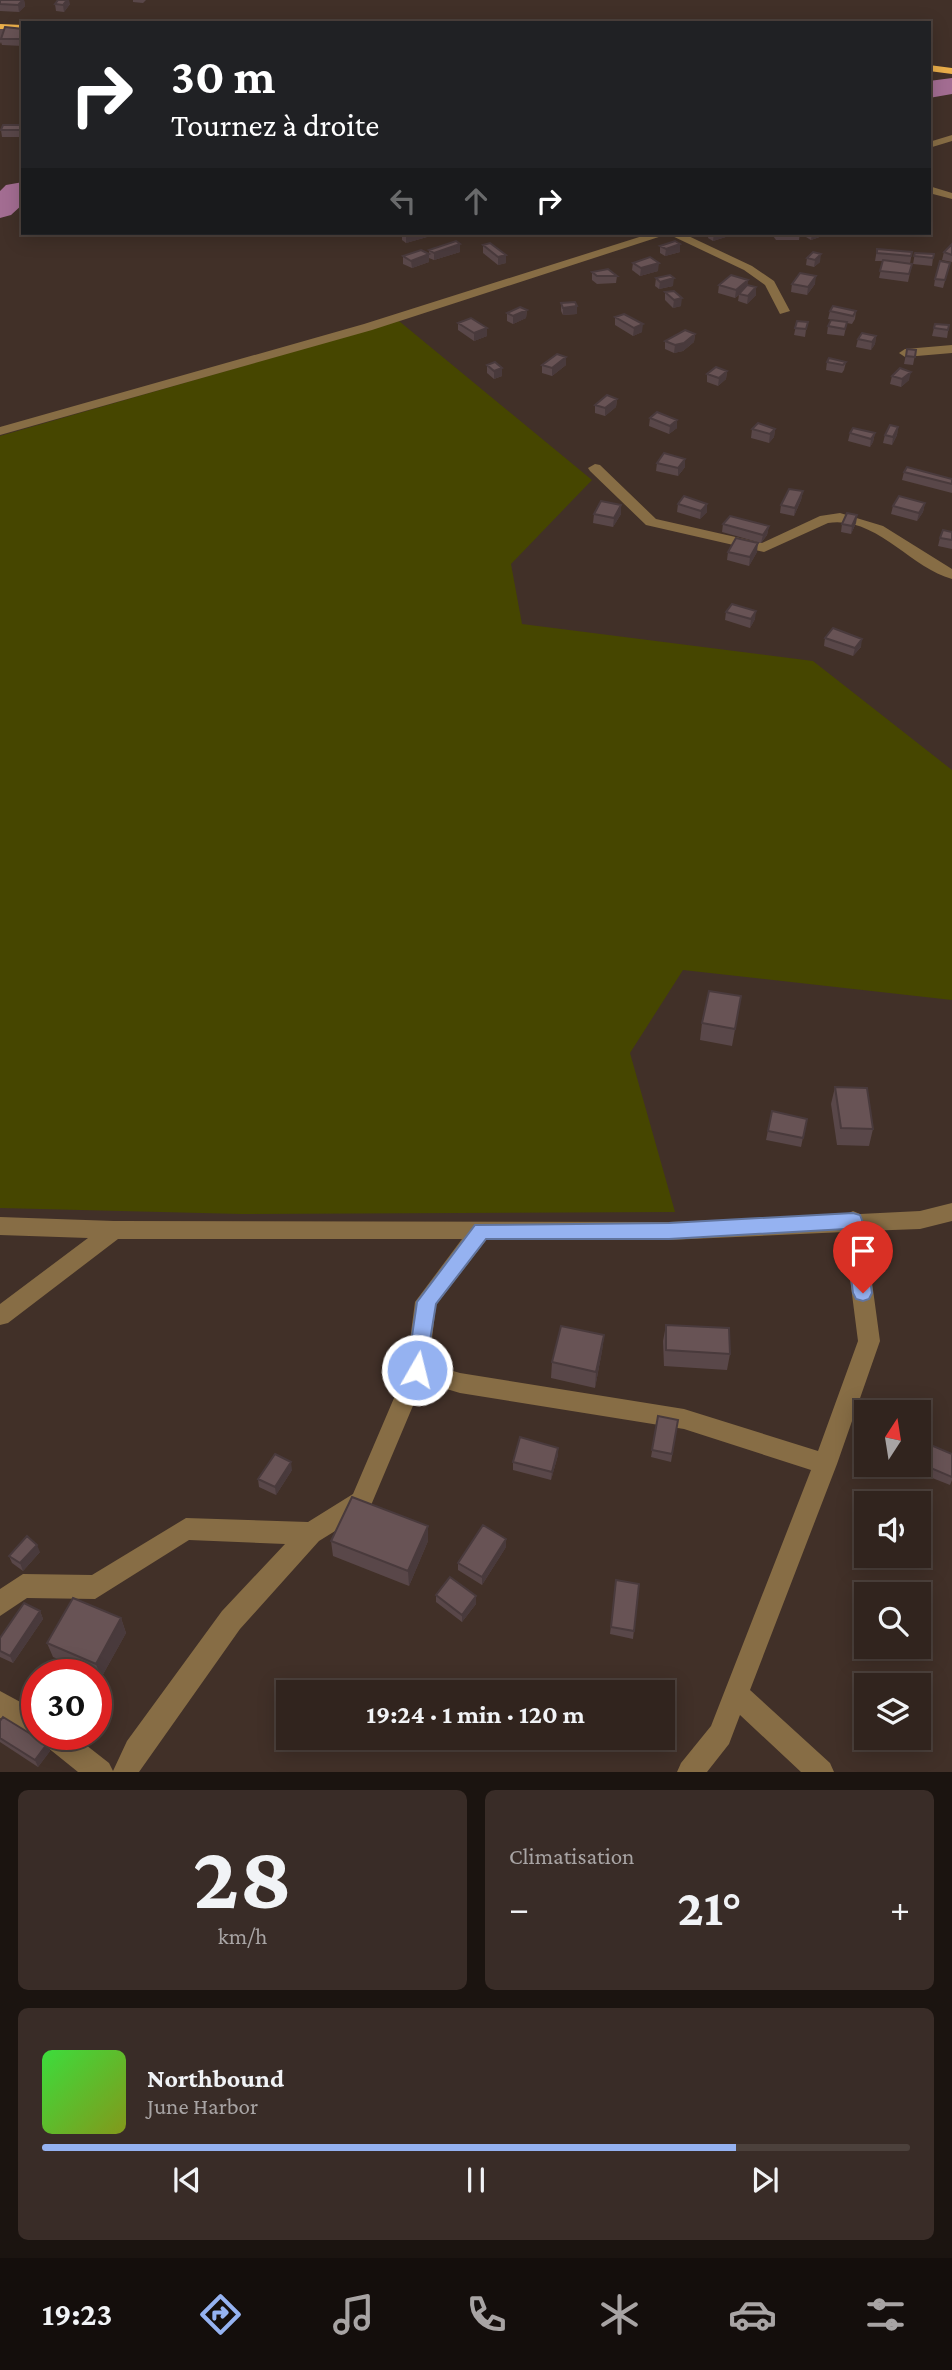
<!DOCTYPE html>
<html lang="fr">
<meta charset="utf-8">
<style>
:root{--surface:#31241e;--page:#392c27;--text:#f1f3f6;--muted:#a8a4a4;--line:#4c413c;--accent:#95b2f1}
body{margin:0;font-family:"Crimson Pro",serif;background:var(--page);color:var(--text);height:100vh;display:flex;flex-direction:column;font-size:26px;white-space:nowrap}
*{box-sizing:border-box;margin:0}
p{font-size:23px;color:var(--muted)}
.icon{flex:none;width:38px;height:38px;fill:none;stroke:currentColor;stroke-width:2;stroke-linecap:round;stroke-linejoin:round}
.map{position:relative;height:1772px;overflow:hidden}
.panel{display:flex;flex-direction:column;gap:18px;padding:18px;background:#1b1410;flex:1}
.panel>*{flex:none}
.hud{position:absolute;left:21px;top:21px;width:910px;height:214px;border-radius:0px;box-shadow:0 4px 18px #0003,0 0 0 2px var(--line);background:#202124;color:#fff;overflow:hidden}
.needle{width:46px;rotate:12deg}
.fabs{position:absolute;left:854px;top:1400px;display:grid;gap:14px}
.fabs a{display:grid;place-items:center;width:77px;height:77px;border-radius:0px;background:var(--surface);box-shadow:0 4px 18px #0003,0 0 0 2px var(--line);font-size:35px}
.speed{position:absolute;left:21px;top:1659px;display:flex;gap:14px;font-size:35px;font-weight:700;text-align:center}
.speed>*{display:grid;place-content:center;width:91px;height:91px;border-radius:50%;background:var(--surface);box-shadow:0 4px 18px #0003,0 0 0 2px var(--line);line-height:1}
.speed .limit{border:10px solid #d22;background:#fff;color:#111}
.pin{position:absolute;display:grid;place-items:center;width:60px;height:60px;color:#fff;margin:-72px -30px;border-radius:50% 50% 50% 0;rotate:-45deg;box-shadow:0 0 7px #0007}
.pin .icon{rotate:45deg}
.me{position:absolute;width:77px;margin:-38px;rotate:8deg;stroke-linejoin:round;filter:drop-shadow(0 0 5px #0008)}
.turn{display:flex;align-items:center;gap:24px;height:147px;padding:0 35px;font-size:32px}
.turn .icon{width:91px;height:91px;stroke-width:2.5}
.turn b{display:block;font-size:49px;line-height:60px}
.lanes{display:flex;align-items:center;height:66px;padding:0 35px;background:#0003;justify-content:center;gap:35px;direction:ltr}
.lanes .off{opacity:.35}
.big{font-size:52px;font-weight:700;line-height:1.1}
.panel .tile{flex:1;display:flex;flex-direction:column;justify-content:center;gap:10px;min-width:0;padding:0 24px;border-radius:10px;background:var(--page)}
.panel .dial{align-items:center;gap:0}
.dial b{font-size:91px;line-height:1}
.song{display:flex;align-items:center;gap:21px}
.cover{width:84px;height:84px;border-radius:10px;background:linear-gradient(135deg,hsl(120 70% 55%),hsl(70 70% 35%))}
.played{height:7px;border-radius:4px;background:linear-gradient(90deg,var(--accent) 80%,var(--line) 80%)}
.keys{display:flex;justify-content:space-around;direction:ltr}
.heat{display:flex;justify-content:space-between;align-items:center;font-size:38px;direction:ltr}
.panel .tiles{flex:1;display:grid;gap:18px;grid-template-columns:1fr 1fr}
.tile:last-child{grid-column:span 2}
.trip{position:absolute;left:276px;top:1680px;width:399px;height:70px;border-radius:0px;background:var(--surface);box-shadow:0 4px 18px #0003,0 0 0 2px var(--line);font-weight:700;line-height:70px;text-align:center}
.tab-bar{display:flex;height:112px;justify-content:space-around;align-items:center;background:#140e0c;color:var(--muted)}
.tab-bar .icon{width:49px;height:49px}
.tab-bar .selected{color:var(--accent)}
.tab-bar b{font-size:32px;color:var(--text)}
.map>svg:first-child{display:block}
.green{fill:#464600}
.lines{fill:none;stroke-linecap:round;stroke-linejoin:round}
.river{fill:#a36d92;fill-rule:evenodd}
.minor{fill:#876d45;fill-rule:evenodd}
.trunk{fill:#eaae4a;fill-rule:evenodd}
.wall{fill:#594749}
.shaded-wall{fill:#493a3c}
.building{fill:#685355;stroke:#493a3c;stroke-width:2}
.route{fill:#95b2f1;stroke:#61749d;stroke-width:2}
</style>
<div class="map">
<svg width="952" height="1772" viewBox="0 0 952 1772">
<rect width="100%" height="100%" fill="#413028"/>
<path class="green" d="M399 321 592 480 511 564 522 624 813 661 952 770V1000L683 970 630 1053 675 1212 241 1214 0 1208V436Z"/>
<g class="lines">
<path class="river" d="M952 78V94L929 98V81Z
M23 182V204L11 215 0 218V191L6 185Z"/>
<path class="minor" d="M952 135V141L929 148V142Z
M929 186 952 193V199L929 193Z
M652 233H682L752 266 774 281 790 311 780 314 765 285 744 270 668 234 372 330 0 435V427L364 324Z
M952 345V353L905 357 899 353 905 349Z
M595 464 600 465 656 519 762 543 820 516 840 513 883 526 952 569V579C910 568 877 516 828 523L764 552 646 525 590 471 588 468Z
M952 1203V1221L920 1229 865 1231 880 1341 837 1464 750 1690 830 1763 834 1772H801L740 1715 729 1744 707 1772H677L681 1763 711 1726 811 1470 684 1429 460 1393 423 1382 369 1510 319 1541 240 1629 139 1772H78L42 1743 40 1738 28 1735 0 1718V1691L37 1711V1734H72L109 1763 113 1771 127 1741 222 1611 285 1544 189 1540 95 1599 27 1598 0 1616V1589L23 1574 92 1575 186 1518 308 1522 353 1494 406 1370 415 1302 462 1239H118L8 1323 0 1325V1304L88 1238 0 1235V1217L114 1221 669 1222 845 1215 853 1211 860 1214 920 1211ZM844 1232 858 1341 818 1451 684 1409 460 1373 429 1364 436 1305 487 1239 669 1240Z"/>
<path class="trunk" d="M0 24 23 25V31L0 30Z
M929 65 952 68V74L929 71Z"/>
</g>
<path class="wall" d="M0 0H24L25 6 19 12 0 11Z
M133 0H146L143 3 133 2Z
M55 4H70L64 12 56 11Z
M0 29H23V46L2 45 1 42 0 44Z
M23 125V137H2L1 130Z
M402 233H434V235L406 243 402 240Z
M709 233H733L732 235 713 241 708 238Z
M774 233H800L799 240H776L773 236Z
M806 233H828V234L811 240 806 237Z
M872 233H881L879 236 872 235Z
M680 244V252L665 256 660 253V246Z
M952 244V262L942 260 944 252Z
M483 245 506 263 498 265 483 253Z
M877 249 912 252 910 264H912L908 282 879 278 883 261H875Z
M429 250 460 252 434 260 429 258Z
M813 252 820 262 814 267 806 265 807 258Z
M915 253 933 258 932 266 913 264Z
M403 256 429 262 412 268 403 264Z
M633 263 658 271 640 276 632 270Z
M948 270 943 288 934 286 935 279Z
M592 272 617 276 616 283 597 284 592 280Z
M656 278 673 286 659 289 655 286Z
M748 280 747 285 756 295 747 304 738 301 739 295 735 298 718 293 719 285Z
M792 284H815L807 295 791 292Z
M665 292 681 306 673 308 665 300Z
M561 303 577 306V314L563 315 561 311Z
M527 310 526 318 513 324 507 321V313Z
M830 311H856L855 319 852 324 847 323 844 336 827 334 828 326 834 320 828 319Z
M615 317 642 332 633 336 615 325Z
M797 321 806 330 805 337 794 335Z
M458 323 487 336 474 341 458 330Z
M935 324 949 325 947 338 932 336Z
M695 334 694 342 683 351 674 353 665 349V341Z
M876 336 875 344 871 350 856 347 858 339Z
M907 349 916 350 913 365 904 364Z
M566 357V365L552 376 542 373V365Z
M827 362H846L844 370 842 373 826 370Z
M487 365 502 368V376L494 379 487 373Z
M727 371 726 379 718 386 707 382V374Z
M892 376 909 380 901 387 890 384Z
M617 399 616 407 605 416 595 413V405Z
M650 418 677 428 669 434 649 426Z
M898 427 897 435 892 445 883 443 885 435Z
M752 429H775L774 437 769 443 751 438Z
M850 433H875L873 442 870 447 848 441Z
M657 463 685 467 678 476 656 471Z
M904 472 952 479V493L902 480Z
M803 491 801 500 794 516 780 513 781 505Z
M925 503 923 512 917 521 891 514 893 506Z
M678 504H707V512L700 519 677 512Z
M594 514H621L613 527 593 523Z
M857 515 856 523 851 534 841 532 842 524Z
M723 524 769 526 767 535 761 543 722 532Z
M952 532V549L938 546 940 538Z
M728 552H757L749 566 727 560Z
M726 612 755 619 750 628 725 620Z
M825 638 861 647 853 656 824 646Z
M741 996 732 1046 700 1040 702 1023Z
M835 1087 873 1129 869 1146 837 1145 831 1104Z
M772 1111 807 1119 801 1147 766 1140Z
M666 1325 730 1354 727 1370 664 1366 663 1341Z
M604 1335 602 1351 595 1388 551 1378 552 1362Z
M658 1416 678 1420 671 1462 651 1457Z
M919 1440 952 1454V1480L950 1485 907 1468 908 1465H919Z
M558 1455 551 1480 513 1470V1462Z
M292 1470 276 1495 259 1487 258 1479Z
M331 1541H428L409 1586 333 1556Z
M506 1547 482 1585 458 1570V1563Z
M40 1552 23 1571 12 1563 9 1556Z
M616 1580 639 1584 633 1639 610 1634Z
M436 1595 476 1604 462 1622 436 1602Z
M40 1611 43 1619 13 1663 0 1657V1638Z
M121 1618 126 1633 101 1678 96 1676V1675H94L53 1657 47 1643Z
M0 1721 47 1744 50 1751 38 1767 0 1742Z"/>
<path class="shaded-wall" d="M23 0H24L25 6 19 12 18 5Z
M67 0H69L70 4 64 12 63 5Z
M415 233H434V235L406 243V235Z
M714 233H733L732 235 713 241Z
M812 233H828V234L811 240Z
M460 244V252L434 260V253Z
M680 244V252L665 256 666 249Z
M429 254V262L412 268 411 261Z
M821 254 820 262 814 267 815 260Z
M506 255V263L498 265V257Z
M659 263 658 271 640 276 641 268Z
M816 276 815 284 807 295 808 287Z
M674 278 673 286 659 289 660 282Z
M748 280 747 288 735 298 736 290Z
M756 287V295L747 304 748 296Z
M682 298 681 306 673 308 674 300Z
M577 306V314L563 315V308Z
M527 310 526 318 513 324V316Z
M643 324 642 332 633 336 634 328Z
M487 328V336L474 341V333Z
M695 334 694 342 683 351 674 353 675 345Z
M876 336 875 344 871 350 872 342Z
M566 357V365L552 376V368Z
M502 368V376L494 379V371Z
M727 371 726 379 718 386 719 378Z
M911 372 909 380 901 387 902 379Z
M617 399 616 407 605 416V408Z
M677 420V428L669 434 670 426Z
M898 427 897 435 892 445 893 437Z
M775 429 774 437 769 443 770 434Z
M875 433 873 442 870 447 871 439Z
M685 459V467L678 476V468Z
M803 491 801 500 794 516 795 508Z
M925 503 923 512 917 521 919 513Z
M707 504V512L700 519 701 511Z
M621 505V514L613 527 614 518Z
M857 515 856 523 851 534 852 526Z
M769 526 767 535 761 543 763 535Z
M758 543 757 552 749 566 750 557Z
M756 611 755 619 750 628 751 619Z
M862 639 861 647 853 656 855 648Z
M604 1335 602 1351 595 1388 596 1372Z
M558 1448V1455L551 1480 552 1472Z
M291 1462 292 1470 276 1495 275 1487Z
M428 1526V1541L409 1586 408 1571Z
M506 1539V1547L482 1585V1577Z
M37 1545 40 1552 23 1571 20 1563Z
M476 1596V1604L462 1622V1615Z
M40 1611 43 1619 13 1663 10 1656Z
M121 1618 126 1633 101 1678 96 1664Z
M47 1744 50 1751 38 1767 35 1760Z"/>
<path class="building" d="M0 0H23L18 5 0 4Z
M58 0H67L63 5 55 4Z
M5 27 23 29 22 39H1Z
M3 125H23V129L22 130H1Z
M456 241 460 244 434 253 429 250Z
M675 241 680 244 666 249 660 246Z
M490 243 506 255 498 257 483 245Z
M952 244V255L944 252Z
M877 249 912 252 911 256 877 253Z
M421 250 429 254 411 261 403 256Z
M813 252 821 254 815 260 807 258Z
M915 253 934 254 933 258 914 256Z
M650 257 659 263 641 268 633 263Z
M883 260 912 264 909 274 880 271Z
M940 261 950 263 945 280 935 279Z
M608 269 617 276H597L592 272Z
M800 273 816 276 808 287 792 284Z
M670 275 674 278 660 282 656 278Z
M731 275 748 280 736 290 719 285Z
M747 285 756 287 748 296 739 294Z
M674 291 682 298 674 300 665 292Z
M575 302 577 306 563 308 561 303Z
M833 306 856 311 853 316 830 311Z
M520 307 527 310 513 316 507 313Z
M624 314 643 324 634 328 615 317Z
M471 318 487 328 474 333 458 323Z
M831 320 847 322 845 329 828 326Z
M797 321 808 322 806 329 795 328Z
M935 324 949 325 948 330 934 328Z
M685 330 695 334 684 343 675 345 665 341Z
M862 333 876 336 872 342 858 339Z
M907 349 916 350 915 357 906 356Z
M557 354 566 357 552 368 542 365Z
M829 358 846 362 843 365 827 362Z
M495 362 502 368 494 371 487 365Z
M716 367 727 371 719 378 707 374Z
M900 368 911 372 902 379 892 376Z
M607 395 617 399 605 408 595 405Z
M657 412 677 420 670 426 650 418Z
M758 423 775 429 770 434 752 429Z
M890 425 898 427 893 437 885 435Z
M853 428 875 433 871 439 850 433Z
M664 453 685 459 678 468 657 463Z
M907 467 952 479V484L904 472Z
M789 489 803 491 795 508 781 505Z
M684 496 707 504 701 511 678 504Z
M899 496 925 503 919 513 893 506Z
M601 501 621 505 614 518 594 514Z
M847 513 857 515 852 526 842 524Z
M730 516 769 526 763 535 723 524Z
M943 530 952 532V540L940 538Z
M736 538 758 543 750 557 728 552Z
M732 604 756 611 751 619 726 612Z
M833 628 862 639 855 648 825 638Z
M709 991 741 996 735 1029 702 1023Z
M835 1087 867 1088 873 1129 841 1128Z
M772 1111 807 1119 803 1138 768 1131Z
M666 1325 729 1328 730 1354 666 1350Z
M561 1326 604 1335 596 1372 552 1362Z
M658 1416 678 1420 672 1454 652 1450Z
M520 1437 558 1448 552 1472 513 1462Z
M919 1440 952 1454V1477L919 1463Z
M275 1454 291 1462 275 1487 258 1479Z
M352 1497 428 1526 408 1571 331 1541Z
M483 1525 506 1539 482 1577 458 1563Z
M27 1536 37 1545 20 1563 9 1556Z
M450 1577 476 1596 462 1615 436 1595Z
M616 1580 639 1584 634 1631 611 1627Z
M73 1598 121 1618 96 1664 47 1643Z
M24 1603 40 1611 10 1656 0 1651V1638Z
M3 1717 47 1744 35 1760 0 1738V1721Z"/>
<path class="route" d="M853 1213 860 1215 862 1220 872 1293 869 1299 863 1301 856 1299 853 1293 845 1229 669 1239H486L436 1304 424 1377 417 1379 410 1377 407 1370 417 1302 475 1225 669 1223Z"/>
</svg>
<div class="fabs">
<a><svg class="needle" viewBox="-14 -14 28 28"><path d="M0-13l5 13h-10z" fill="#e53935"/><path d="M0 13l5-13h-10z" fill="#a8a4a4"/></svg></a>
<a><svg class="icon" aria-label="sound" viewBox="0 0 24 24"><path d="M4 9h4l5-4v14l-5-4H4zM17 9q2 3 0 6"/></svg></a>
<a><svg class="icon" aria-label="search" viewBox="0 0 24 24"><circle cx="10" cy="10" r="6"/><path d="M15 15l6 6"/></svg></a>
<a><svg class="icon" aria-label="layers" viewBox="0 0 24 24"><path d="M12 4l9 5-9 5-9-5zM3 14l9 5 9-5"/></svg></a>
</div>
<div class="speed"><div class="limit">30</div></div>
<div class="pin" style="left:863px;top:1293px;background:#d93025"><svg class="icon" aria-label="arrive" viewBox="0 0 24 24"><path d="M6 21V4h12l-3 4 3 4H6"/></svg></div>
<svg class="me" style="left:417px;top:1370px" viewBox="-20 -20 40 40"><circle r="17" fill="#95b2f1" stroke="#fff" stroke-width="3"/><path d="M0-11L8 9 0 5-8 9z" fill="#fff"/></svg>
<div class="trip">19:24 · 1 min · 120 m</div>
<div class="hud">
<div class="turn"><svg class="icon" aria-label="right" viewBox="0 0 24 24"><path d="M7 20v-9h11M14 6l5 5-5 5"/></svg><div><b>30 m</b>Tournez à droite</div></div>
<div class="lanes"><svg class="icon off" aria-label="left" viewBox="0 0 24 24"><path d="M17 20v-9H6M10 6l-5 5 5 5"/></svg><svg class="icon off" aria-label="ahead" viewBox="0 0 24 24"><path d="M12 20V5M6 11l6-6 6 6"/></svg><svg class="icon" aria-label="right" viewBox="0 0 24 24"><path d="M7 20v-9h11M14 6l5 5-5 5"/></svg></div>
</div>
</div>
<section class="panel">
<div class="tiles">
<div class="tile dial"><b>28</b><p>km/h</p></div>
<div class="tile"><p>Climatisation</p>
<div class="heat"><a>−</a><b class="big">21°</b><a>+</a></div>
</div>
<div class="tile">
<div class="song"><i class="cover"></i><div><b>Northbound</b><p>June Harbor</p></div></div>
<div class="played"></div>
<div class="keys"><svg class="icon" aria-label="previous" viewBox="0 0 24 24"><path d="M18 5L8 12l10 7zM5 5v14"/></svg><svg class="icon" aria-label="pause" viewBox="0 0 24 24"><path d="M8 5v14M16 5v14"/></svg><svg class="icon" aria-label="next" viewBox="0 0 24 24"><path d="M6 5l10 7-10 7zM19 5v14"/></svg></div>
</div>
</div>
</section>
<nav class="tab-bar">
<b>19:23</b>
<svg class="icon selected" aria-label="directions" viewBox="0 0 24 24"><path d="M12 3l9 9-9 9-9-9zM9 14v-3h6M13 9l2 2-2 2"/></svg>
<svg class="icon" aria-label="music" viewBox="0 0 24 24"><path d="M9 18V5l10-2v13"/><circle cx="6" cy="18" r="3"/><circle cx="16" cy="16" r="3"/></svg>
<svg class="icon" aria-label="phone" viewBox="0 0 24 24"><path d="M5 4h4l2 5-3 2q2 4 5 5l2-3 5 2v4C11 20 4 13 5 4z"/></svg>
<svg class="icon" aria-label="climate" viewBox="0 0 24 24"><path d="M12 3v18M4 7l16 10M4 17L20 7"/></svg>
<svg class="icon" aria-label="car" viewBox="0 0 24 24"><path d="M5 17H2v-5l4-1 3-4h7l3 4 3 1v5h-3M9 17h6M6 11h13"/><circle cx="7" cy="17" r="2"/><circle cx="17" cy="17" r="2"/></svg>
<svg class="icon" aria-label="filters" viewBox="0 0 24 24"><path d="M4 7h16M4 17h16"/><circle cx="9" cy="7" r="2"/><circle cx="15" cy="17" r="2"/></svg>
</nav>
